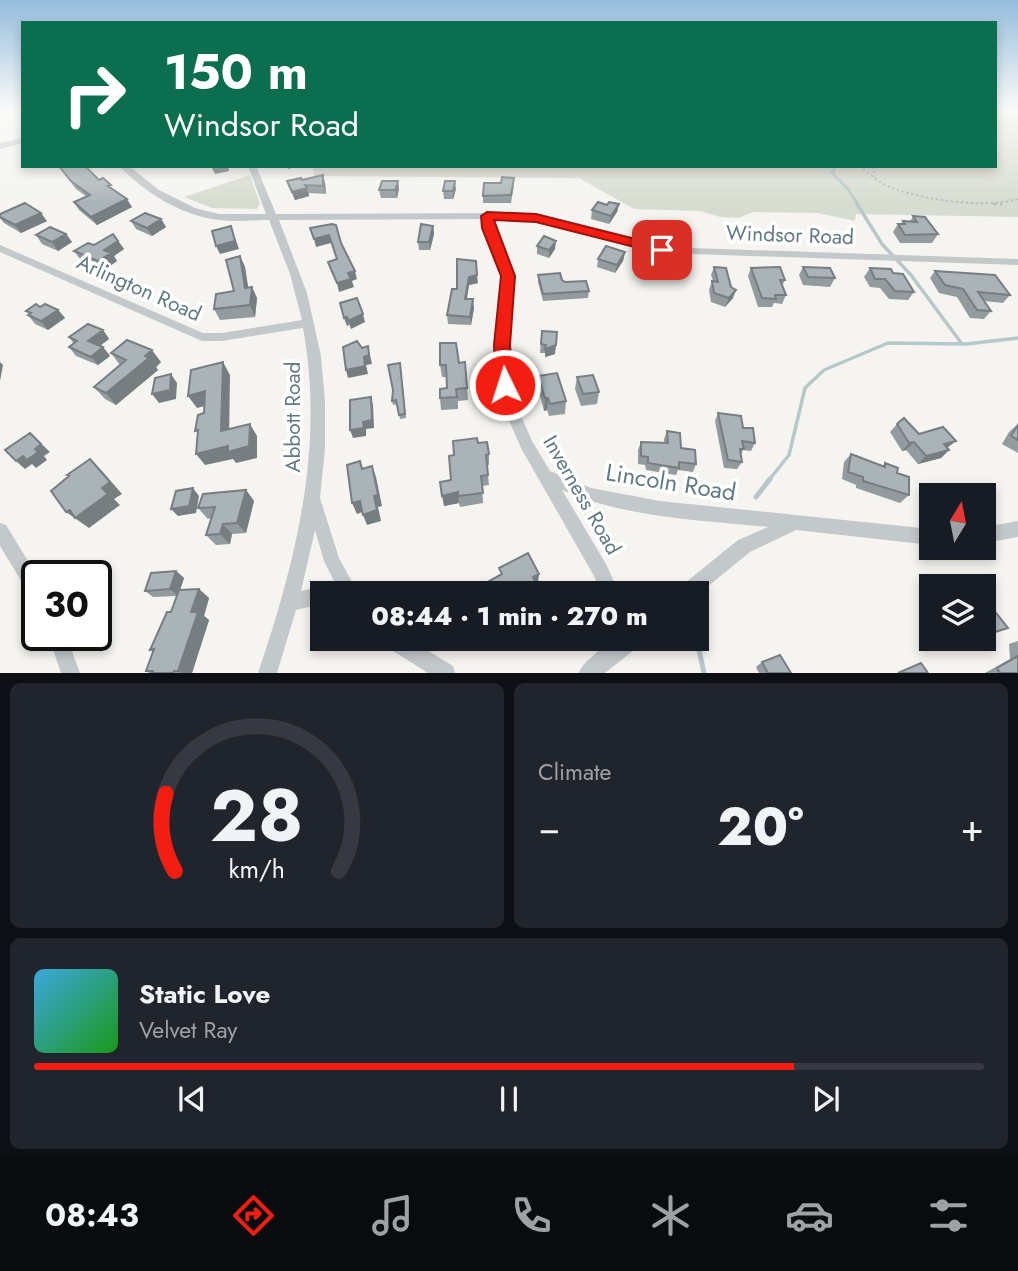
<!DOCTYPE html>
<meta charset="utf-8">
<style>
:root{--surface:#171b24;--page:#20242c;--text:#f1f3f6;--muted:#9ea1a6;--line:#363941;--accent:#f21e12}
body{margin:0;font-family:Jost,sans-serif;background:var(--page);color:var(--text);height:100vh;display:flex;flex-direction:column;font-size:26px;white-space:nowrap}
*{box-sizing:border-box;margin:0}
p{font-size:23px;color:var(--muted)}
.icon{flex:none;width:38px;height:38px;fill:none;stroke:currentColor;stroke-width:2;stroke-linecap:round;stroke-linejoin:round}
.map{position:relative;height:673px;overflow:hidden}
.details{display:flex;flex-direction:column;gap:10px;padding:10px;background:#0d0f14;flex:1}
.details>*{flex:none}
.banner{position:absolute;left:21px;top:21px;width:976px;height:147px;border-radius:0px;box-shadow:0 4px 10px #0003;background:#0b6e4f;color:#fff;overflow:hidden}
.needle{width:46px;rotate:10deg}
.tools{position:absolute;left:919px;top:483px;display:grid;gap:14px}
.tools a{display:grid;place-items:center;width:77px;height:77px;border-radius:0px;background:var(--surface);box-shadow:0 4px 10px #0003;font-size:35px}
.speed{position:absolute;left:21px;top:560px;display:flex;gap:14px;font-size:35px;font-weight:700;text-align:center}
.speed>*{display:grid;place-content:center;width:91px;height:91px;border-radius:50%;background:var(--surface);box-shadow:0 4px 10px #0003;line-height:1}
.speed .limit{border:4px solid #111;border-radius:10px;background:#fff;color:#111}
.pin{position:absolute;display:grid;place-items:center;width:60px;height:60px;color:#fff;margin:-30px;border-radius:14px;box-shadow:0 4px 10px #0006}
.me{position:absolute;width:77px;margin:-38px;rotate:356deg;stroke-linejoin:round;filter:drop-shadow(0 0 5px #0008)}
.turn{display:flex;align-items:center;gap:24px;height:147px;padding:0 28px;font-size:32px}
.turn .icon{width:91px;height:91px;stroke-width:2.5}
.turn b{display:block;font-size:49px;line-height:60px}
.big{font-size:52px;font-weight:800;line-height:1.1}
.details .card{flex:1;display:flex;flex-direction:column;justify-content:center;gap:10px;min-width:0;padding:0 24px;border-radius:10px;background:var(--page)}
.details .dial{align-items:center;gap:0}
.dial svg{height:182px;overflow:visible;fill:none;stroke:var(--line);stroke-width:7;stroke-linecap:round;text-anchor:middle}
.dial text{fill:var(--text);stroke:none}
.song{display:flex;align-items:center;gap:21px}
.cover{width:84px;height:84px;border-radius:10px;background:linear-gradient(135deg,hsl(200 70% 55%),hsl(120 70% 35%))}
.played{height:7px;border-radius:4px;background:linear-gradient(90deg,var(--accent) 80%,var(--line) 80%)}
.keys{display:flex;justify-content:space-around;direction:ltr}
.heat{display:flex;justify-content:space-between;align-items:center;font-size:38px;direction:ltr}
.details .tiles{flex:1;display:grid;gap:10px;grid-template-columns:1fr 1fr}
.card:last-child{grid-column:span 2}
.trip{position:absolute;left:310px;top:581px;width:399px;height:70px;border-radius:0px;background:var(--surface);box-shadow:0 4px 10px #0003;font-weight:800;line-height:70px;text-align:center}
.tab-bar{display:flex;height:112px;justify-content:space-around;align-items:center;background:#090b0e;color:var(--muted)}
.tab-bar .icon{width:49px;height:49px}
.tab-bar .current{color:var(--accent)}
.tab-bar b{font-size:32px;color:var(--text)}
.map>svg:first-child{display:block}
.green{fill:#d7dcd0}
.lines{fill:none;stroke-linecap:round;stroke-linejoin:round}
.stream-far2{stroke:#b7c8ca;stroke-width:2.5}
.stream-far1{stroke:#b7c8ca;stroke-width:3.5}
.stream{stroke:#b7c8ca;stroke-width:5}
.path-far1{stroke:#babebf;stroke-width:2;stroke-dasharray:2.5 2.5;stroke-linecap:butt}
.path{stroke:#babebf;stroke-width:2.5;stroke-dasharray:3.5 3.5;stroke-linecap:butt}
.minor{fill:#c3c8ca;fill-rule:evenodd}
.wall{fill:#929b9e}
.shaded-wall{fill:#777e81}
.building{fill:#aab4b8;stroke:#777e81;stroke-width:2}
.route{fill:#f21e12;stroke:#9d140c;stroke-width:2}
.labels{text-anchor:middle;dominant-baseline:central;stroke-width:7;stroke-linejoin:round;paint-order:stroke}
.street-label{font-size:21px;fill:#617a84;stroke:#fff}
.near-street-label{font-size:24px;fill:#617a84;stroke:#fff}
</style>
<div class="map">
<svg width="1018" height="673" viewBox="0 0 1018 673">
<rect width="100%" height="100%" fill="#f5f4f0"/>
<path class="green" d="M996 109H1018V217L856 214 855 221 818 213 754 212 738 218 720 217 701 211 634 209 579 178 314 176 313 166H996Z
M250 175 260 204 257 209 212 208 184 197Z"/>
<g class="lines">
<path class="stream-far2" d="M834 166V171L831 172 848 189 859 206"/>
<path class="stream-far1" d="M857 204 882 244 911 275 962 344
M769 480 789 455 805 388 824 370 888 343 967 344 1018 338"/>
<path class="stream" d="M756 497 770 479
M704 673 699 650 705 607"/>
<path class="path-far1" d="M1012 109 1007 121 1018 128
M859 166C869 173 879 183 890 187 922 200 987 209 1018 199
M873 166 875 177"/>
<path class="path" d="M993 204H1002"/>
<path class="minor" d="M23 138V143L0 149V143Z
M119 166H129L159 190 195 208 219 214H266L248 166H256L276 214 521 213 662 247 1018 259V265L662 253 521 219H492L494 228 514 276 508 355 516 404 532 441 550 471 591 488 660 501 931 529V545L796 530 750 552 696 596V593H677L680 587 738 540 768 527C700 520 626 518 562 490L606 564 619 593H601L594 576 521 448 502 404 496 355 502 276 484 228 483 219 279 220 307 293 321 356 325 402V448L320 498 339 558 358 593H340L324 561 315 530 301 591 322 586 328 589 330 593H322V604L296 610 277 673H258C296 561 325 446 303 328L222 341H202L0 252V245L203 333H222L302 320 290 274 269 220C253 220 235 222 219 220 182 216 144 192 119 166Z
M1018 521V537L984 543V527Z
M0 523 6 525 37 576V600L31 597 0 546Z
M48 635H66L80 673H61Z
M383 639H409L453 666 455 673H428L385 646Z
M605 639H641L639 646 605 673H579C584 659 599 656 605 639Z"/>
</g>
<path class="wall" d="M58 166H85L99 180 115 191 132 207 97 225 79 210 74 202 87 197 76 189Z
M302 180 325 183 326 194 309 193V196L295 200 287 181Z
M398 181 399 189 397 198H381L379 190Z
M514 185 511 203H483V196Z
M456 189 453 199H444L443 191Z
M619 204 617 212 609 224 591 219 592 210 607 205Z
M0 214 47 221 21 233 4 223 0 218Z
M913 216 938 234 932 243H900L893 232 898 224H901L903 221 910 222Z
M161 219 166 227 152 236 136 229 131 221Z
M433 226 434 234 430 250H419L418 242Z
M66 234 72 242 58 251 42 244 36 235Z
M113 234 124 249 114 256 117 261 104 270 80 259 74 251 94 245Z
M537 246 555 249 549 258 537 254Z
M625 252 623 261 615 273 597 267 598 259Z
M240 256 245 267 248 288 252 287 257 298 255 317 220 320 214 309 234 291Z
M457 259 478 283 469 285 467 299 474 308 471 325 448 324 447 315 457 289Z
M714 267 733 298 725 307 711 302 709 290 712 281H713L711 275Z
M803 267 835 278 830 287 803 285 799 275Z
M751 268 785 280 782 286 786 295 782 304 774 303 772 307H758L748 276Z
M870 268 914 292 908 300 889 299 880 288 870 287 864 277Z
M935 271 1010 295 1003 303 984 301 991 311 984 319 970 318 957 297 939 293 930 278Z
M538 275 562 280 589 291 588 298 543 301 538 282Z
M40 307 58 310 65 318 48 330 35 324 28 315 29 314 26 311Z
M103 330 109 339 100 346 103 347 110 356 98 365 76 356 69 347 74 344 69 337Z
M542 331 555 354 545 357V353H540Z
M111 353 161 362 156 367 158 370 116 405 105 399 94 387 120 365Z
M465 362 468 400 458 401V409L441 410 440 398 447 388 446 377H442L440 365Z
M401 367 406 418 400 419 397 404 393 405 392 401Z
M538 376 566 401 565 414 549 416 547 410 544 411 538 388Z
M577 377 599 392 597 404 581 406 575 389Z
M718 413 743 428 755 443 751 451 743 450 741 454 742 462 737 469 724 468 715 421Z
M897 424 948 448 949 450 941 458 918 464 906 450 902 451 890 432Z
M1018 424V453L1002 444 1009 432Z
M667 431 681 448 696 464 693 472 678 470 676 475 646 470 645 465 638 464V450L641 442 664 443V439Z
M478 443 489 454V465H487L489 485 482 486 483 503 460 507 459 503 444 506 451 480 454 455Z
M851 454 882 466 885 463 897 473 909 495 900 503 856 488V485L842 479 844 462Z
M246 490 254 501 246 533 232 534 230 544 216 545 206 535 211 518 208 519 198 508Z
M176 571 184 578 180 590 199 589 209 598 204 616 209 620 192 673H149L146 671 153 652 150 650 171 612 177 596 153 597 145 591Z
M984 612 1008 628 989 635 984 627Z
M1018 641V673H985L1010 659 1009 644Z
M762 662 791 673H759L756 667Z"/>
<path class="shaded-wall" d="M211 166H228L229 171 215 174Z
M287 166H299L288 169Z
M323 175 325 183 326 194 323 186Z
M398 181 399 189 397 198 395 190Z
M455 181 456 189 453 199V191Z
M307 188 309 196 295 200 292 192Z
M127 199 132 207 97 225 91 217Z
M619 204 617 212 609 224 611 216Z
M41 213 47 221 21 233 15 225Z
M161 219 166 227 152 236 147 228Z
M231 226 239 249 220 254 216 246Z
M433 226 434 234 430 250 429 242Z
M66 234 72 242 58 251 52 242Z
M329 235 331 243 316 247 314 239Z
M118 241 124 249 114 256 117 261 104 270 98 261 104 250Z
M556 241 555 249 549 258V250Z
M625 252 623 261 615 273 617 265Z
M240 256 245 267 250 299 252 287 257 298 255 317 250 305 245 288Z
M355 271 357 279 352 281 354 287 339 292 337 283 348 273Z
M477 275 478 283 469 285 465 307V299L469 277Z
M736 290 733 298 725 307 729 298Z
M473 299 474 308 471 325 470 317Z
M58 310 65 318 48 330 41 321Z
M363 314 365 322 351 329 348 321Z
M347 317 349 325 347 326 344 318Z
M103 330 109 339 95 349 88 341Z
M556 345 555 354 545 357V349Z
M368 346 372 364 366 365 368 374 348 378 346 370Z
M103 347 110 356 98 365 91 357Z
M152 350 161 362 156 367 158 370 116 405 106 393Z
M0 362 3 365 0 381Z
M223 362 230 375 229 443 221 431Z
M171 374 177 383 176 399 159 403 152 394Z
M205 391 213 404 197 408 188 396Z
M371 397 373 405 374 428 366 429V436L353 438 350 430 363 422Z
M545 398H548L547 410 544 411Z
M250 424 257 436V458L236 463 233 459 205 465 196 454Z
M30 433 50 452 44 456 47 460 36 468 32 464 25 469 16 461 35 449Z
M956 441 947 448 944 444Z
M914 442 906 450 902 451 909 443Z
M949 450 941 458 918 464 926 456Z
M90 459 102 471 122 494 114 499 120 505 89 528 66 512 102 488Z
M372 466 376 477 382 506 378 507 381 521 367 525 363 515 374 496Z
M193 488 199 496 196 513 178 516 171 509Z
M246 490 254 501 246 533 237 523Z
M458 492 459 503 444 506 442 496Z
M360 501 365 511 357 514 352 503Z
M223 524 232 534 230 544 220 534Z
M176 571 184 578 178 596 170 589Z
M539 574 538 583 535 585V591L530 593H514L533 577Z
M199 589 209 598 204 616 209 620 192 673H182L178 671 191 612Z"/>
<path class="building" d="M59 166H85L99 180 103 178 111 185 108 186 127 199 91 217 74 202 90 195 71 181Z
M323 175V186L305 185 307 188 292 192 287 181 301 178 302 180Z
M502 177 514 178 511 195 483 196 484 183H501Z
M382 181H398L395 190H379Z
M445 181H455L453 191H443Z
M598 202 607 205 609 202 619 204 611 216 592 210Z
M25 203 41 213 15 225 0 217V214Z
M145 213 161 219 147 228 131 221Z
M913 216 925 217 938 234 905 235 898 224H905L903 221 917 222Z
M332 224 336 225 341 243 355 271 348 273 351 279 337 283 328 262 337 259 329 235 314 239 310 228Z
M421 224 433 226 429 242H418Z
M231 226 235 241 216 246 212 231Z
M50 227 66 234 52 242 36 235Z
M113 234 118 241 104 250 111 253 98 261 74 251 88 243 94 245Z
M544 236 556 241 549 250 537 246Z
M606 246 625 252 617 265 598 259Z
M240 256 245 288 252 287 250 305 214 309 216 294 234 291 226 260Z
M457 259 476 261 477 275 469 277 465 299H473L470 317 447 315 452 289H457Z
M714 267 726 268 731 287 736 290 729 298 714 293 712 281 718 282Z
M780 267 785 280H780L786 295H775L776 299 762 298 751 268Z
M803 267 830 268 835 278 808 277Z
M870 268 891 269 893 273 903 274 914 292 895 291 885 279H875Z
M935 271 995 275 1010 295 978 292 991 311 977 310 963 289 945 285Z
M560 273 562 280 565 282 586 281 589 291 543 294 538 275Z
M357 298 363 314 348 321 347 317 344 318 340 303Z
M36 304 40 307 45 304 58 310 41 321 28 315 31 313 26 311Z
M88 324 103 330 88 341 103 347 91 357 69 347 77 341 69 337Z
M542 331 557 332 556 345 545 349 546 345 541 344Z
M127 340 152 350 145 356 149 358 106 393 94 387 126 360 111 353Z
M357 341 362 348 368 346 369 355 364 357 365 366 346 370 343 347Z
M440 343H456L459 363 465 362 467 388 456 389 457 397 440 398V389L447 388 446 365H440Z
M223 362 221 431 250 424 249 446 228 452V446L196 454 198 430 195 431 198 415 204 413 205 391 188 396 191 370Z
M400 363 405 414 399 415 396 400 392 401 393 390 388 365Z
M557 373 566 401 550 404 548 398H545L538 376Z
M171 374 170 390 152 394 155 378Z
M593 375 599 392 583 394 577 377Z
M371 397 372 420 363 422 364 428 350 430V400Z
M718 413 741 416 743 428H753L755 443 742 441 744 449H740L742 462 728 460Z
M904 418 919 434 943 427 956 441 944 444 949 450 926 456 914 442 909 443 897 424Z
M1018 425V440L1011 436Z
M667 431 680 433 681 448 695 450 696 464 679 462V468L648 463V457L641 456V442L668 443Z
M30 433 41 444 35 449 38 452 27 460 23 456 16 461 5 450Z
M477 438 478 443 487 442 489 454 486 455 488 475 481 476 483 493 458 496V492L442 496 440 482 451 480 449 456 454 455 453 441Z
M851 454 885 467V463L898 468 897 473 909 477V495L863 481V477L848 472Z
M90 459 110 482 102 488 108 494 75 518 70 510 66 512 51 491 69 476 67 475Z
M360 461 362 469 372 466 378 495 374 496 377 510 363 515 360 501 352 503 347 465Z
M193 488 189 506 171 509 176 491Z
M246 490 237 523 223 524 220 534 206 535 215 507 198 508 203 494Z
M528 553 539 574 533 577 535 581 514 593H474L473 590 502 574 499 568Z
M176 571 170 589 145 591 151 573Z
M199 589 191 612H198L178 671H174L173 673H152L153 671H146L154 649 150 650 167 612H171L179 590Z
M993 609 1008 628 995 632 984 617V612Z
M780 655 791 673H768L762 662Z
M1018 656V673H1000L997 668Z
M921 663 928 673H898Z"/>
<linearGradient id="sky" x2="0" y2="1"><stop stop-color="#94bcdc"/><stop offset="0.54" stop-color="#fafaf8"/><stop offset="1" stop-color="#fafaf8" stop-opacity="0"/></linearGradient>
<rect width="1018" height="203" fill="url(#sky)"/>
<path class="route" d="M487 212 536 214 667 247 669 250 662 254 536 222 494 220 515 276 510 345 513 385 511 390H498L496 385 494 345 501 276 482 228 481 216Z"/>
<g class="labels">
<g class="street-label">
<text transform="translate(790 235) rotate(2)">Windsor Road</text>
<text transform="translate(139 288) rotate(24)">Arlington Road</text>
<text transform="translate(293 417) rotate(-90)">Abbott Road</text>
<text transform="translate(582 495) rotate(60)">Inverness Road</text>
</g>
<g class="near-street-label">
<text transform="translate(671 482) rotate(9)">Lincoln Road</text>
</g>
</g>
</svg>
<div class="tools">
<a><svg class="needle" viewBox="-14 -14 28 28"><path d="M0-13l5 13h-10z" fill="#e53935"/><path d="M0 13l5-13h-10z" fill="#9ea1a6"/></svg></a>
<a><svg class="icon" aria-label="layers" viewBox="0 0 24 24"><path d="M12 4l9 5-9 5-9-5zM3 14l9 5 9-5"/></svg></a>
</div>
<div class="speed"><div class="limit">30</div></div>
<div class="pin" style="left:662px;top:250px;background:#d93025"><svg class="icon" aria-label="arrive" viewBox="0 0 24 24"><path d="M6 21V4h12l-3 4 3 4H6"/></svg></div>
<svg class="me" style="left:505px;top:385px" viewBox="-20 -20 40 40"><circle r="17" fill="#f21e12" stroke="#fff" stroke-width="3"/><path d="M0-11L8 9 0 5-8 9z" fill="#fff"/></svg>
<div class="trip">08:44 · 1 min · 270 m</div>
<div class="banner">
<div class="turn"><svg class="icon" aria-label="right" viewBox="0 0 24 24"><path d="M7 20v-9h11M14 6l5 5-5 5"/></svg><div><b>150 m</b>Windsor Road</div></div>
</div>
</div>
<section class="details">
<div class="tiles">
<div class="card dial"><svg viewBox="0 0 100 80">
<path d="M14 69A42 42 0 1 1 86 69"/>
<path d="M14 69A42 42 0 0 1 10 35" stroke="#f21e12"/>
<text x="50" y="56" font-size="32" font-weight="700">28</text>
<text x="50" y="72" font-size="11">km/h</text>
</svg></div>
<div class="card"><p>Climate</p>
<div class="heat"><a>−</a><b class="big">20°</b><a>+</a></div>
</div>
<div class="card">
<div class="song"><i class="cover"></i><div><b>Static Love</b><p>Velvet Ray</p></div></div>
<div class="played"></div>
<div class="keys"><svg class="icon" aria-label="previous" viewBox="0 0 24 24"><path d="M18 5L8 12l10 7zM5 5v14"/></svg><svg class="icon" aria-label="pause" viewBox="0 0 24 24"><path d="M8 5v14M16 5v14"/></svg><svg class="icon" aria-label="next" viewBox="0 0 24 24"><path d="M6 5l10 7-10 7zM19 5v14"/></svg></div>
</div>
</div>
</section>
<nav class="tab-bar">
<b>08:43</b>
<svg class="icon current" aria-label="directions" viewBox="0 0 24 24"><path d="M12 3l9 9-9 9-9-9zM9 14v-3h6M13 9l2 2-2 2"/></svg>
<svg class="icon" aria-label="music" viewBox="0 0 24 24"><path d="M9 18V5l10-2v13"/><circle cx="6" cy="18" r="3"/><circle cx="16" cy="16" r="3"/></svg>
<svg class="icon" aria-label="phone" viewBox="0 0 24 24"><path d="M5 4h4l2 5-3 2q2 4 5 5l2-3 5 2v4C11 20 4 13 5 4z"/></svg>
<svg class="icon" aria-label="climate" viewBox="0 0 24 24"><path d="M12 3v18M4 7l16 10M4 17L20 7"/></svg>
<svg class="icon" aria-label="car" viewBox="0 0 24 24"><path d="M5 17H2v-5l4-1 3-4h7l3 4 3 1v5h-3M9 17h6M6 11h13"/><circle cx="7" cy="17" r="2"/><circle cx="17" cy="17" r="2"/></svg>
<svg class="icon" aria-label="filters" viewBox="0 0 24 24"><path d="M4 7h16M4 17h16"/><circle cx="9" cy="7" r="2"/><circle cx="15" cy="17" r="2"/></svg>
</nav>
